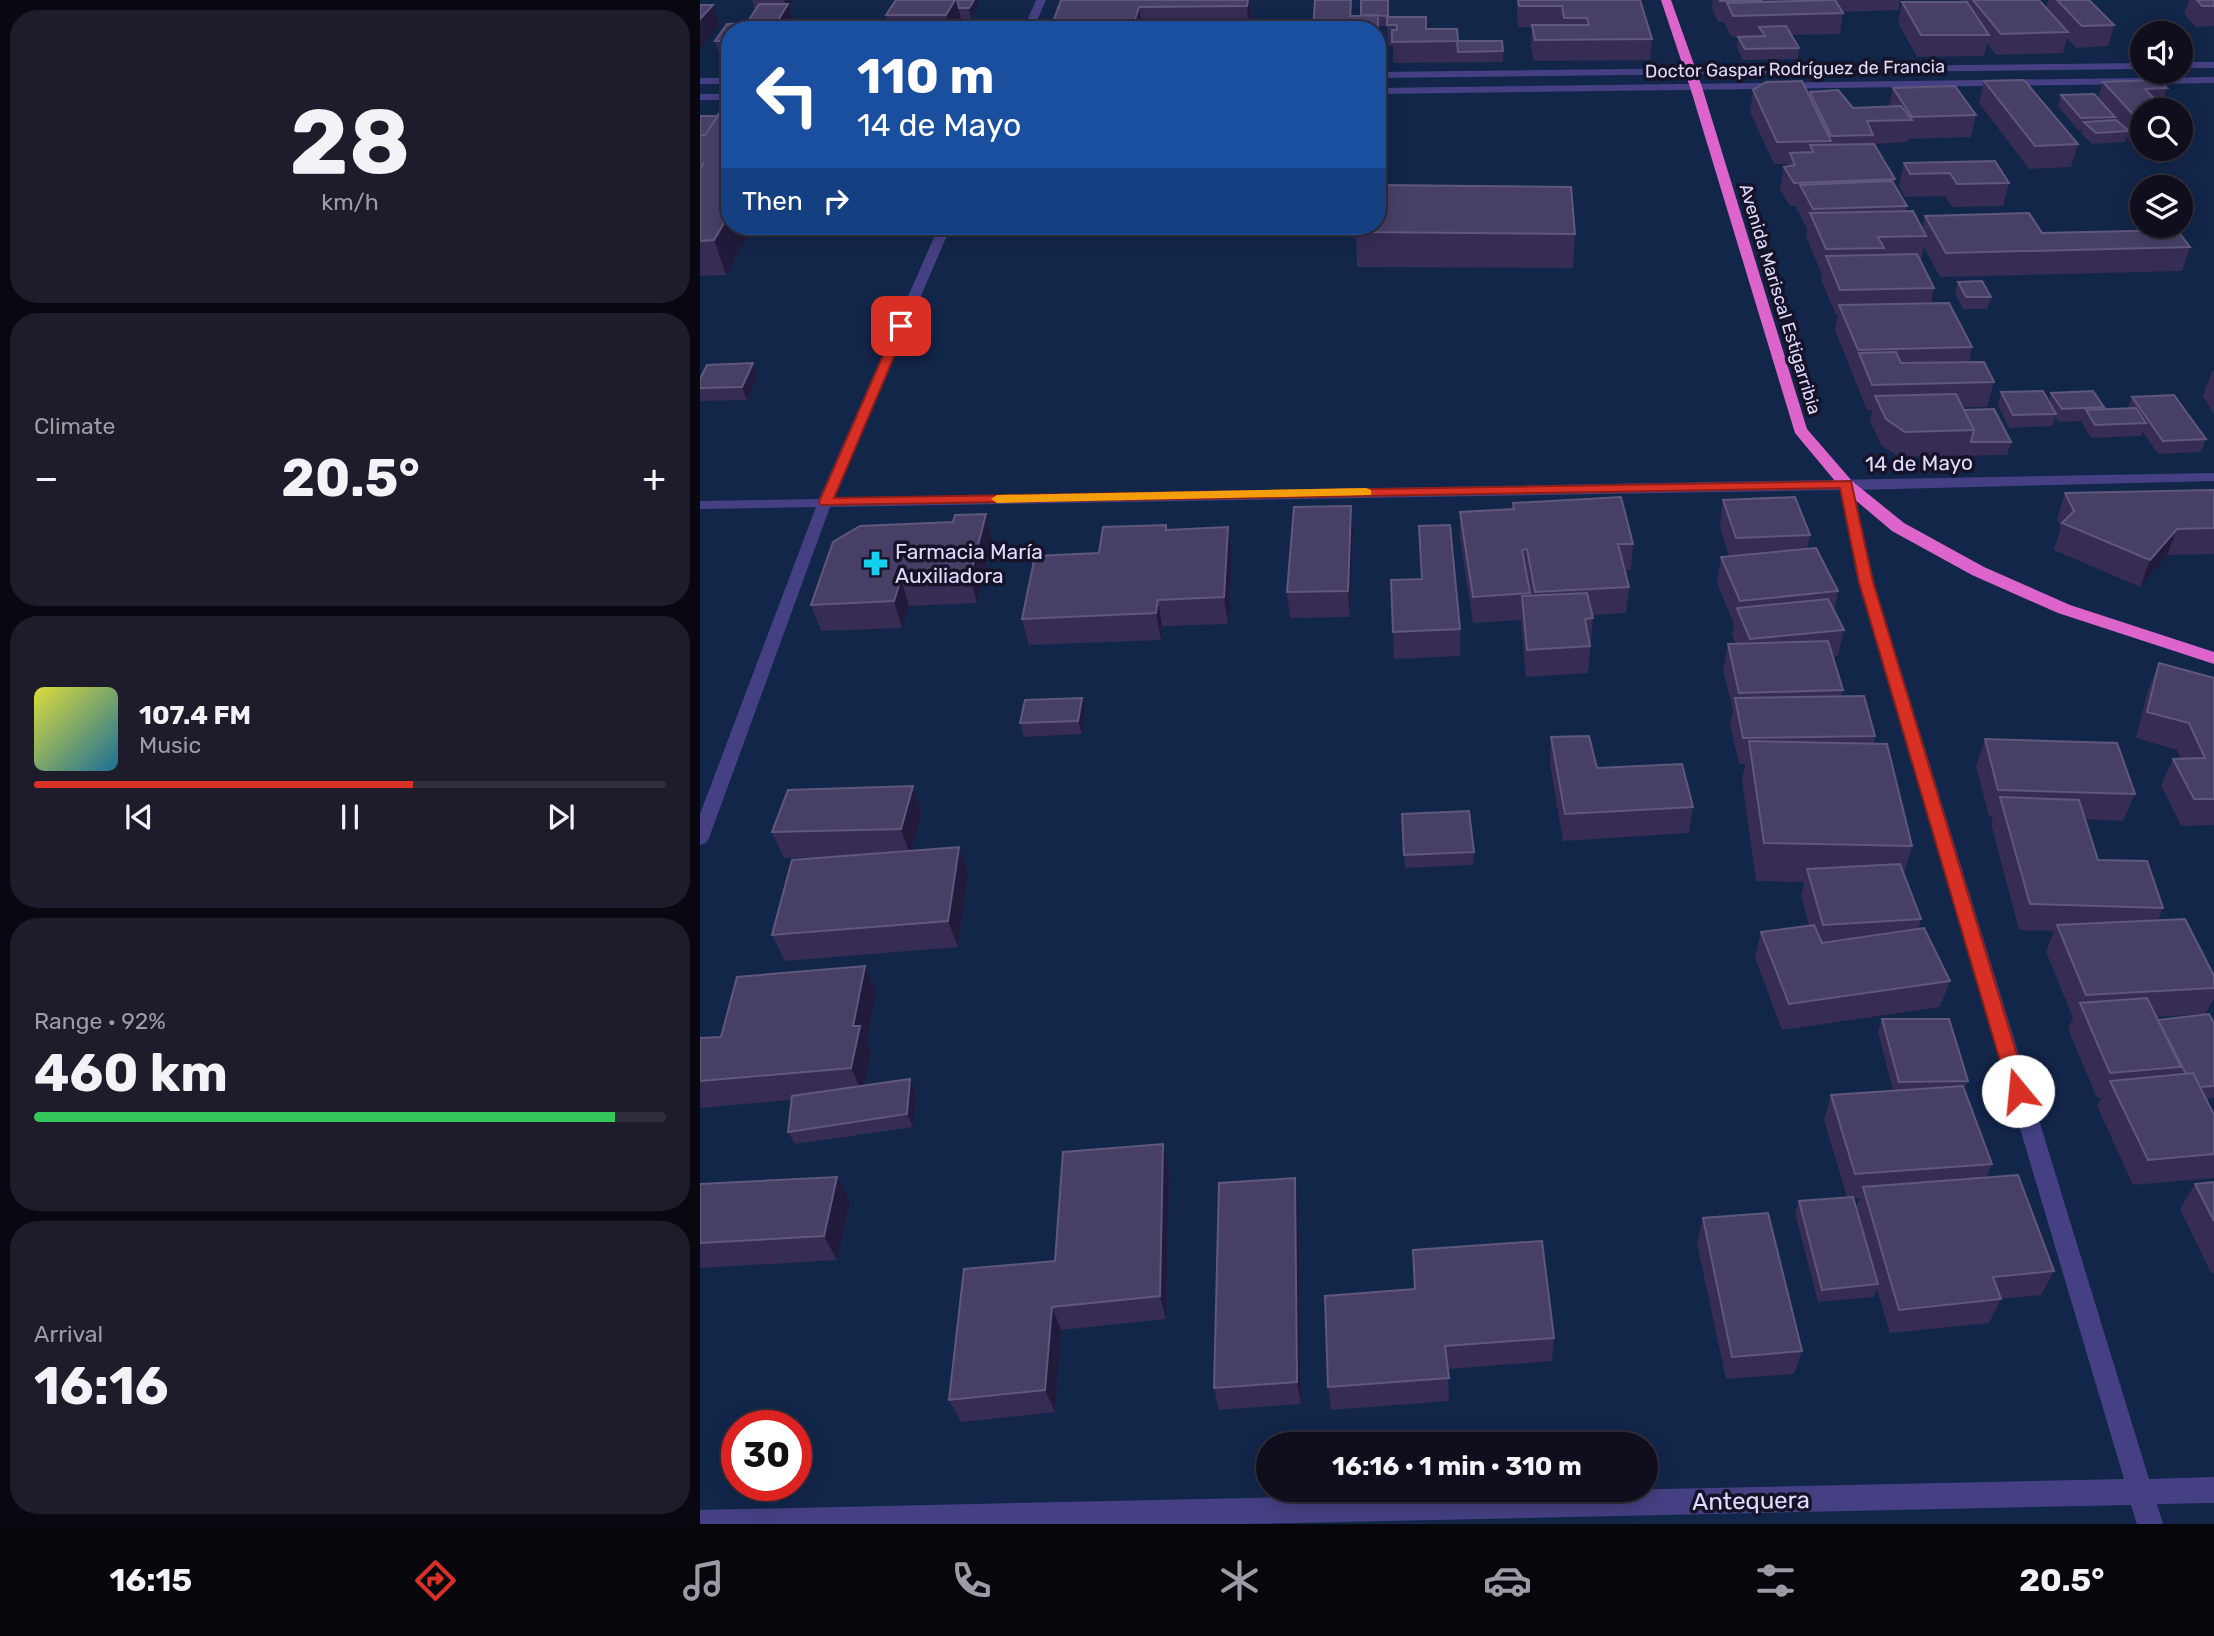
<!DOCTYPE html>
<meta charset="utf-8">
<style>
:root{--surface:#100e1d;--page:#1e1c2a;--text:#f1f3f6;--muted:#9c9ca4;--line:#302e3b;--accent:#d93025}
body{margin:0;font-family:Rubik,sans-serif;background:var(--page);color:var(--text);height:100vh;display:flex;flex-direction:column;font-size:26px;white-space:nowrap}
*{box-sizing:border-box;margin:0}
p{font-size:23px;color:var(--muted)}
.icon{flex:none;width:38px;height:38px;fill:none;stroke:currentColor;stroke-width:2;stroke-linecap:round;stroke-linejoin:round}
.map{position:relative;flex:1;overflow:hidden}
.drawer{display:flex;flex-direction:column;gap:10px;padding:10px;background:#090810;width:700px}
.drawer>*{flex:none}
.top-card{position:absolute;left:21px;top:21px;width:665px;height:214px;border-radius:28px;box-shadow:0 4px 18px #0003,0 0 0 2px var(--line);background:#1a4fa0;color:#fff;overflow:hidden}
.fabs{position:absolute;left:1430px;top:21px;display:grid;gap:14px}
.fabs a{display:grid;place-items:center;width:63px;height:63px;border-radius:50%;background:var(--surface);box-shadow:0 4px 18px #0003,0 0 0 2px var(--line);font-size:35px}
.speed{position:absolute;left:21px;top:1410px;display:flex;gap:14px;font-size:35px;font-weight:700;text-align:center}
.speed>*{display:grid;place-content:center;width:91px;height:91px;border-radius:50%;background:var(--surface);box-shadow:0 4px 18px #0003,0 0 0 2px var(--line);line-height:1}
.speed .limit{border:10px solid #d22;background:#fff;color:#111}
.pin{position:absolute;display:grid;place-items:center;width:60px;height:60px;color:#fff;margin:-30px;border-radius:14px;box-shadow:0 4px 10px #0006}
.me{position:absolute;width:77px;margin:-38px;rotate:343deg;stroke-linejoin:round;filter:drop-shadow(0 0 5px #0008)}
.turn{display:flex;align-items:center;gap:24px;height:147px;padding:0 21px;font-size:32px}
.turn .icon{width:91px;height:91px;stroke-width:2.5}
.turn b{display:block;font-size:49px;line-height:60px}
.then{display:flex;align-items:center;height:66px;padding:0 21px;background:#0003;gap:14px;font-size:26px}
.big{font-size:52px;font-weight:700;line-height:1.1}
.drawer .tile{flex:1;display:flex;flex-direction:column;justify-content:center;gap:10px;min-width:0;padding:0 24px;border-radius:28px;background:var(--page)}
.drawer .dial{align-items:center;gap:0}
.dial b{font-size:91px;line-height:1}
.song{display:flex;align-items:center;gap:21px}
.cover{width:84px;height:84px;border-radius:10px;background:linear-gradient(135deg,hsl(60 70% 55%),hsl(200 70% 35%))}
.played{height:7px;border-radius:4px;background:linear-gradient(90deg,var(--accent) 60%,var(--line) 60%)}
.keys{display:flex;justify-content:space-around;direction:ltr}
.heat{display:flex;justify-content:space-between;align-items:center;font-size:38px;direction:ltr}
.charge{height:10px;border-radius:5px;background:linear-gradient(90deg,#34c759 92%,var(--line) 0)}
.trip{position:absolute;left:556px;top:1432px;width:402px;height:70px;border-radius:35px;background:var(--surface);box-shadow:0 4px 18px #0003,0 0 0 2px var(--line);font-weight:700;line-height:70px;text-align:center}
.dock{display:flex;height:112px;justify-content:space-around;align-items:center;background:#06060c;color:var(--muted)}
.dock .icon{width:49px;height:49px}
.dock .active{color:var(--accent)}
.dock b{font-size:32px;color:var(--text)}
main{display:flex;flex:1;min-height:0}
.map>svg:first-child{display:block}
.water{fill:#12264a;fill-rule:evenodd}
.lines{fill:none;stroke-linecap:round;stroke-linejoin:round}
.minor{fill:#454083;fill-rule:evenodd}
.tertiary{fill:#454083;fill-rule:evenodd}
.trunk{fill:#dd64ca;fill-rule:evenodd}
.wall{fill:#362c54;fill-rule:evenodd}
.shaded-wall{fill:#211a3a}
.building{fill:#483f66;stroke:#60577d;stroke-width:2}
.route{fill:#d93025;stroke:#8d1f18;stroke-width:2}
.slow{fill:#f59e0b}
.labels{text-anchor:middle;dominant-baseline:central;stroke-width:7;stroke-linejoin:round;paint-order:stroke}
.far-street-label{font-size:18px;fill:#e0dafc;stroke:#161227}
.street-label{font-size:21px;fill:#e0dafc;stroke:#161227}
.poi-label{font-size:21px;fill:#e0dafc;stroke:#161227;text-anchor:start}
.near-street-label{font-size:24px;fill:#e0dafc;stroke:#161227}
</style>
<main>
<section class="drawer">
<div class="tile dial"><b>28</b><p>km/h</p></div>
<div class="tile"><p>Climate</p>
<div class="heat"><a>−</a><b class="big">20.5°</b><a>+</a></div>
</div>
<div class="tile">
<div class="song"><i class="cover"></i><div><b>107.4 FM</b><p>Music</p></div></div>
<div class="played"></div>
<div class="keys"><svg class="icon" aria-label="previous" viewBox="0 0 24 24"><path d="M18 5L8 12l10 7zM5 5v14"/></svg><svg class="icon" aria-label="pause" viewBox="0 0 24 24"><path d="M8 5v14M16 5v14"/></svg><svg class="icon" aria-label="next" viewBox="0 0 24 24"><path d="M6 5l10 7-10 7zM19 5v14"/></svg></div>
</div>
<div class="tile"><p>Range · 92%</p><b class="big">460 km</b><div class="charge"></div></div>
<div class="tile"><p>Arrival</p><b class="big">16:16</b></div>
</section>
<div class="map">
<svg width="1514" height="1524" viewBox="0 0 1514 1524">
<rect width="100%" height="100%" fill="#161227"/>
<path class="water" d="M0 0H1514V1524H0ZM30 30H677V226H30ZM1442 33H1480V72H1442ZM1442 110H1480V149H1442ZM1442 187H1480V226H1442ZM37 1426H96V1486H37ZM569 1444H947V1489H569Z"/>
<g class="lines">
<path class="minor" d="M336 0H346L333 30H323Z
M239 226H251L134 498 1514 473V481L1154 490 1174 582 1449 1479 1514 1477V1503L1457 1504 1463 1524H1437L1431 1505 544 1524H0V1510L1424 1479 1158 582 1140 490 130 507 9 838 6 843 0 845V814L116 507 0 509V501L119 499Z"/>
<path class="tertiary" d="M1480 62H1514V68H1480Z
M1442 63V69L677 78V72Z
M1514 77V83L677 94V88Z
M0 78H30V84H0Z
M0 94H30V100H0Z"/>
<path class="trunk" d="M961 0H971L1002 87 1107 429 1152 481 1204 523 1284 567 1370 605 1514 652V664L1358 613 1272 575 1192 531 1140 487 1095 433 990 87Z"/>
</g>
<path class="wall" d="M52 0H93L89 5 94 24 91 30H30V63H22L15 41 27 24 47 23 57 8H54Z
M361 0H550L551 25H594V30H354L353 22Z
M615 0H651L652 16 661 15 688 0V17L758 41 803 51V62L693 63V46H688L687 26H678L679 53H677V30Z
M817 0H940L952 39 950 60 834 61 831 46 832 27H818L817 18Z
M1013 0H1200L1199 10 1142 12 1143 13 1140 34 1092 35 1099 48 1098 59 1043 60 1037 48 1038 37 1054 36 1031 37 1024 22H1018L1012 8Z
M1261 0H1339L1346 7 1348 0H1390L1414 25 1408 46 1376 48 1367 38 1363 53 1296 55 1287 43 1284 56 1217 57 1198 23 1202 2H1261Z
M1489 0H1514V26L1496 27 1484 14Z
M278 6 271 19H261L254 30H178L189 29 186 15Z
M1284 81 1378 144 1371 167 1329 169 1279 103Z
M1403 82 1467 88 1461 106 1442 110V143L1432 144 1426 137 1425 142 1392 144 1381 133 1382 130H1378L1358 106 1361 95 1398 98Z
M1193 88 1276 115 1271 137 1208 139 1207 142 1172 144 1195 179 1194 185 1207 206 1206 211 1222 228 1225 216 1342 233 1490 247 1482 271 1240 277 1224 247 1221 260H1220L1234 288 1231 303 1272 347 1269 362 1294 382 1287 407H1263L1264 410 1311 442 1307 455 1199 457 1181 445 1170 421 1172 410H1167L1154 378V375H1153L1135 330 1138 314 1136 315 1121 280 1123 273H1121L1106 236 1107 229 1096 208 1097 206H1090L1080 190 1084 167 1088 166V164H1074L1050 112 1053 90 1109 96 1110 92 1153 108 1189 106Z
M0 116 30 226H73L67 236 47 237 26 275 0 276Z
M1204 163 1309 183 1303 206 1252 207 1245 196 1205 197 1199 186Z
M656 232 875 234 873 268 657 267Z
M1258 282 1291 297 1287 309H1263L1255 294Z
M1512 371H1514V415L1503 396Z
M57 376 47 400 0 401V379Z
M1301 392 1349 401 1351 393 1404 407 1403 410 1428 408 1432 397 1506 439 1501 452 1458 454 1443 432 1441 436 1391 438 1382 423 1383 421 1358 422 1355 417 1352 426 1309 428 1298 405Z
M1514 490V554L1467 555 1440 587 1354 550 1361 528 1357 519 1365 493Z
M1023 500 1110 535 1107 549 1138 591 1134 610 1144 630 1138 656 1133 657 1143 690 1141 697 1175 736 1174 743 1212 846 1204 873 1221 919 1218 929 1250 981 1240 1007 1082 1030 1055 958 1061 932 1109 925 1101 896 1104 882 1056 881 1042 780 1045 764H1039L1030 724 1033 710 1023 670 1028 644H1036L1032 635 1034 624 1017 583 1021 557 1029 556 1020 526Z
M813 503 933 544 931 570H925L929 587 926 613 892 615 893 618 888 673 826 677 821 620 773 623 760 538V512L812 509Z
M286 514 292 540 277 603 209 606 202 628 121 631 111 605 253 522Z
M466 525 467 530 528 527 532 553 528 624 462 626 461 640 329 645 322 619 399 553Z
M719 526 760 629V656L694 659 691 580 721 579Z
M653 532 650 617 590 618 587 592Z
M1459 663 1514 678V825L1481 826 1461 785 1473 759H1481L1477 750 1436 738 1448 690Z
M385 711 382 734 324 737 320 723Z
M851 737 897 768 993 807 989 833 863 841 850 764Z
M1285 739 1435 794 1423 821 1385 819 1398 860 1463 908 1458 920 1514 976V999L1505 1014 1457 1017 1458 1020 1514 1023V1098L1506 1099 1514 1115V1178L1433 1185 1397 1106 1401 1098H1397L1368 1029 1373 1018 1346 952 1354 931 1319 930 1291 824 1293 816H1289L1276 766Z
M213 786 222 813 211 851 268 874 258 947 85 961 72 935 130 857 84 858 72 832Z
M702 814 774 852 773 865 705 868Z
M165 966 176 993 167 1041 171 1051 165 1086 216 1092 213 1127 95 1144 88 1132 91 1100 0 1108V1038L21 1037Z
M1182 1019 1268 1081 1264 1089 1292 1164 1286 1178 1354 1271 1341 1295 1301 1299 1289 1323 1190 1333 1177 1289 1174 1297 1118 1302 1095 1213 1099 1201 1147 1197 1124 1120 1131 1095 1193 1091 1178 1032ZM1154 1198H1160L1156 1207Z
M469 1169 466 1319 361 1330 355 1412 261 1422 249 1400 355 1261Z
M1514 1182V1273H1511L1480 1209 1495 1184Z
M0 1184 150 1202 137 1260 0 1268Z
M598 1202 601 1404 519 1410 514 1388Z
M1003 1218 1102 1351 1094 1374 1026 1379 997 1243Z
M715 1289 854 1338 852 1361 748 1369 749 1401 631 1410 628 1387Z"/>
<path class="shaded-wall" d="M84 0H93L89 5 94 24 91 30H72L86 7Z
M254 0H258L257 2 261 19 254 30H249L246 15Z
M274 0H277L278 6 271 19 269 8Z
M548 0H550L551 22 550 30H549L547 6Z
M13 5 19 26 0 48V19Z
M439 7 442 30H432V29Z
M30 213V226H43L47 237 26 275 14 240Z
M64 226H73L67 236Z
M53 363 57 376 47 400 42 387Z
M651 506 653 532 650 617 648 591Z
M286 514 292 540 277 603 270 576Z
M528 527 532 553 528 624 524 597Z
M1477 529 1467 555 1440 587 1450 560Z
M201 579 209 606 202 628 194 601Z
M458 600 462 626 461 640 456 613Z
M382 698 385 711 382 734 378 721Z
M213 786 222 813 210 855 201 829Z
M259 847 268 874 258 947 248 921Z
M165 966 176 993 167 1041 171 1051 163 1094 151 1068 153 1026Z
M210 1079 216 1092 213 1127 207 1114Z
M463 1144 469 1169 466 1319 460 1296Z
M137 1177 150 1202 137 1260 124 1236Z
M595 1178 598 1202 601 1404 597 1382Z
M352 1307 361 1330 355 1412 345 1390Z"/>
<path class="building" d="M196 0H255L246 15H186Z
M257 0H274L269 8H259Z
M361 0H548L547 6 439 7 432 29 384 30H369L353 22Z
M615 0H651L650 16 678 15V32L677 30H613Z
M661 0H688V16L661 15Z
M818 0H940L952 39 835 40 832 25H889L887 18H864L862 6H819Z
M1020 0H1063L1020 1Z
M1133 0H1135L1143 13 1033 16 1027 3Z
M1273 0H1339L1368 32 1301 34Z
M1357 0H1389L1414 25 1382 26Z
M1497 0H1514V6H1502Z
M1202 2H1267L1289 35H1221Z
M59 4H88L72 30H30V41H15L27 24 47 23Z
M0 5H13L0 19Z
M687 17H726V29H757L758 41 692 42V30H697V25H687Z
M246 25 243 30H178Z
M551 25H594L593 30H550Z
M1086 26 1099 48 1045 49 1038 37 1065 36 1059 27Z
M757 41H802L803 51 758 52Z
M1324 80 1378 144 1335 146 1284 81Z
M1458 80 1467 88 1445 89 1465 110H1442V121H1439L1403 82Z
M1102 81 1131 141 1077 142 1053 90 1066 82Z
M1255 86 1276 115 1212 117 1193 88Z
M1138 90 1153 108 1201 106 1212 120 1167 121 1173 135 1131 136 1110 92Z
M1394 94 1415 117 1381 118 1361 95Z
M22 109H30V213L14 240 0 241V170L3 164 0 165V135H5Z
M0 116H18L5 135H0Z
M1416 120 1429 131 1396 133 1384 122Z
M1174 144 1195 179 1094 183 1084 167 1095 165 1090 153 1113 152 1110 145Z
M1295 161 1309 183 1257 184 1250 173 1210 174 1204 163Z
M1192 181 1207 206 1113 209 1100 185Z
M677 185 871 187 875 234 656 232V226H677Z
M1213 211 1226 236 1178 237 1184 248 1126 249 1110 213Z
M1329 213 1342 233 1477 230 1490 247 1246 253 1225 216Z
M1217 254 1234 288 1140 290 1126 256Z
M1282 281 1291 297H1266L1258 282Z
M1249 303 1272 347 1158 350 1139 305Z
M1196 352 1201 363 1284 362 1294 382 1172 385 1159 353Z
M53 363 42 387 0 388V379L7 365Z
M1343 391 1356 414 1313 415 1301 392Z
M1393 391 1404 407 1362 409 1351 393Z
M1256 394 1274 430 1205 432 1186 419 1175 396Z
M1474 395 1506 439 1463 441 1432 397Z
M1436 408 1446 423 1395 425 1386 410Z
M1294 409 1311 442H1271L1274 430 1264 410Z
M1514 490V528L1477 529 1450 560 1362 523 1374 511 1365 493Z
M921 497 933 544H918L929 587 835 592 827 549 822 550 830 593 773 597 760 512 814 509 813 503Z
M1095 497 1110 535 1036 538 1023 500Z
M651 506 648 591 587 592 594 507Z
M286 514 270 576 201 579 194 601 111 605 133 542 160 526 253 522 255 515Z
M466 525V530L528 527 524 597 458 600 456 613 322 619 335 556 399 553 403 527Z
M750 525 760 629 693 632 691 580 722 579 719 526Z
M1116 548 1138 591 1040 601 1021 557Z
M887 593 893 618 885 619 890 646 827 650 822 596Z
M1128 599 1144 630 1050 639 1037 608Z
M1128 641 1143 690 1039 693 1028 644Z
M1459 663 1514 678V799H1494L1473 759 1505 758 1489 723 1447 712Z
M1164 696 1175 736 1043 738 1035 698Z
M382 698 378 721 320 723 325 700Z
M889 736 897 768 982 764 993 807 865 814 851 737Z
M1285 739 1417 743 1435 794 1298 790Z
M1049 741 1187 744 1212 846 1064 843Z
M213 786 201 829 72 832 88 790Z
M1300 797 1379 800 1398 860 1447 861 1463 908 1330 904Z
M769 811 774 852 704 855 702 814Z
M259 847 248 921 72 935 92 860Z
M1200 864 1221 919 1123 925 1107 869Z
M1485 919 1514 976V988L1386 995 1357 925Z
M1114 925 1122 943 1224 928 1250 981 1089 1004 1061 932Z
M165 966 153 1026H160L151 1068 0 1081V1038L21 1037 37 977Z
M1447 998 1481 1067 1410 1073 1380 1003Z
M1509 1014 1514 1023V1086L1500 1087 1493 1073 1486 1074 1458 1020Z
M1182 1019H1249L1268 1081 1199 1082Z
M1493 1073 1514 1115V1154L1448 1160 1410 1081Z
M210 1079 207 1114 88 1132 92 1096Z
M1263 1086 1292 1164 1155 1174 1131 1095Z
M463 1144 460 1296 352 1307 345 1390 249 1400 264 1269 355 1261 363 1152Z
M1318 1175 1354 1271 1293 1277 1301 1299 1199 1310 1163 1187Z
M137 1177 124 1236 0 1243V1184Z
M595 1178 597 1382 514 1388 519 1183Z
M1514 1182V1221L1495 1184Z
M1153 1197 1178 1284 1122 1290 1099 1201Z
M1068 1213 1102 1351 1032 1357 1003 1218Z
M842 1241 854 1338 745 1346 749 1378 628 1387 625 1296 715 1289 713 1250Z"/>
<path class="route" d="M201 323 207 326 134 498 1151 481 1173 582 1328 1091 1325 1097H1312L1309 1091 1159 582 1140 488 121 505 119 502 196 326Z"/>
<path class="slow" d="M666 488 671 490V495L297 503 291 499 297 495Z"/>
<defs>
<symbol id="pharmacy-bare" viewBox="-9 -9 18 18"><path d="M-2-6h4v4h4v4h-4v4h-4v-4h-4v-4h4Z" fill="#14d0ef" stroke="#161227" stroke-width="2.5" paint-order="stroke"/></symbol>
</defs>
<g fill-rule="evenodd">
<use href="#pharmacy-bare" x="158" y="546" width="35" height="35"/>
</g>
<g class="labels">
<g class="far-street-label">
<text transform="translate(1095 69) rotate(-1)">Doctor Gaspar Rodríguez de Francia</text>
<text transform="translate(1080 299) rotate(73)">Avenida Mariscal Estigarribia</text>
</g>
<g class="street-label">
<text transform="translate(1219 463) rotate(-1)">14 de Mayo</text>
</g>
<g class="poi-label">
<text x="195" y="551">Farmacia María<tspan x="195" dy="24">Auxiliadora</tspan></text>
</g>
<g class="near-street-label">
<text transform="translate(1051 1501) rotate(-1)">Antequera</text>
</g>
</g>
</svg>
<div class="fabs">
<a><svg class="icon" aria-label="sound" viewBox="0 0 24 24"><path d="M4 9h4l5-4v14l-5-4H4zM17 9q2 3 0 6"/></svg></a>
<a><svg class="icon" aria-label="search" viewBox="0 0 24 24"><circle cx="10" cy="10" r="6"/><path d="M15 15l6 6"/></svg></a>
<a><svg class="icon" aria-label="layers" viewBox="0 0 24 24"><path d="M12 4l9 5-9 5-9-5zM3 14l9 5 9-5"/></svg></a>
</div>
<div class="speed"><div class="limit">30</div></div>
<div class="pin" style="left:201px;top:326px;background:#d93025"><svg class="icon" aria-label="arrive" viewBox="0 0 24 24"><path d="M6 21V4h12l-3 4 3 4H6"/></svg></div>
<svg class="me" style="left:1318px;top:1091px" viewBox="-20 -20 40 40"><circle r="19" fill="#fff"/><path d="M0-13L10 11 0 6-10 11z" fill="#d93025"/></svg>
<div class="trip">16:16 · 1 min · 310 m</div>
<div class="top-card">
<div class="turn"><svg class="icon" aria-label="left" viewBox="0 0 24 24"><path d="M17 20v-9H6M10 6l-5 5 5 5"/></svg><div><b>110 m</b>14 de Mayo</div></div>
<div class="then">Then<svg class="icon" aria-label="right" viewBox="0 0 24 24"><path d="M7 20v-9h11M14 6l5 5-5 5"/></svg></div>
</div>
</div>
</main>
<nav class="dock">
<b>16:15</b>
<svg class="icon active" aria-label="directions" viewBox="0 0 24 24"><path d="M12 3l9 9-9 9-9-9zM9 14v-3h6M13 9l2 2-2 2"/></svg>
<svg class="icon" aria-label="music" viewBox="0 0 24 24"><path d="M9 18V5l10-2v13"/><circle cx="6" cy="18" r="3"/><circle cx="16" cy="16" r="3"/></svg>
<svg class="icon" aria-label="phone" viewBox="0 0 24 24"><path d="M5 4h4l2 5-3 2q2 4 5 5l2-3 5 2v4C11 20 4 13 5 4z"/></svg>
<svg class="icon" aria-label="climate" viewBox="0 0 24 24"><path d="M12 3v18M4 7l16 10M4 17L20 7"/></svg>
<svg class="icon" aria-label="car" viewBox="0 0 24 24"><path d="M5 17H2v-5l4-1 3-4h7l3 4 3 1v5h-3M9 17h6M6 11h13"/><circle cx="7" cy="17" r="2"/><circle cx="17" cy="17" r="2"/></svg>
<svg class="icon" aria-label="filters" viewBox="0 0 24 24"><path d="M4 7h16M4 17h16"/><circle cx="9" cy="7" r="2"/><circle cx="15" cy="17" r="2"/></svg>
<b>20.5°</b>
</nav>
